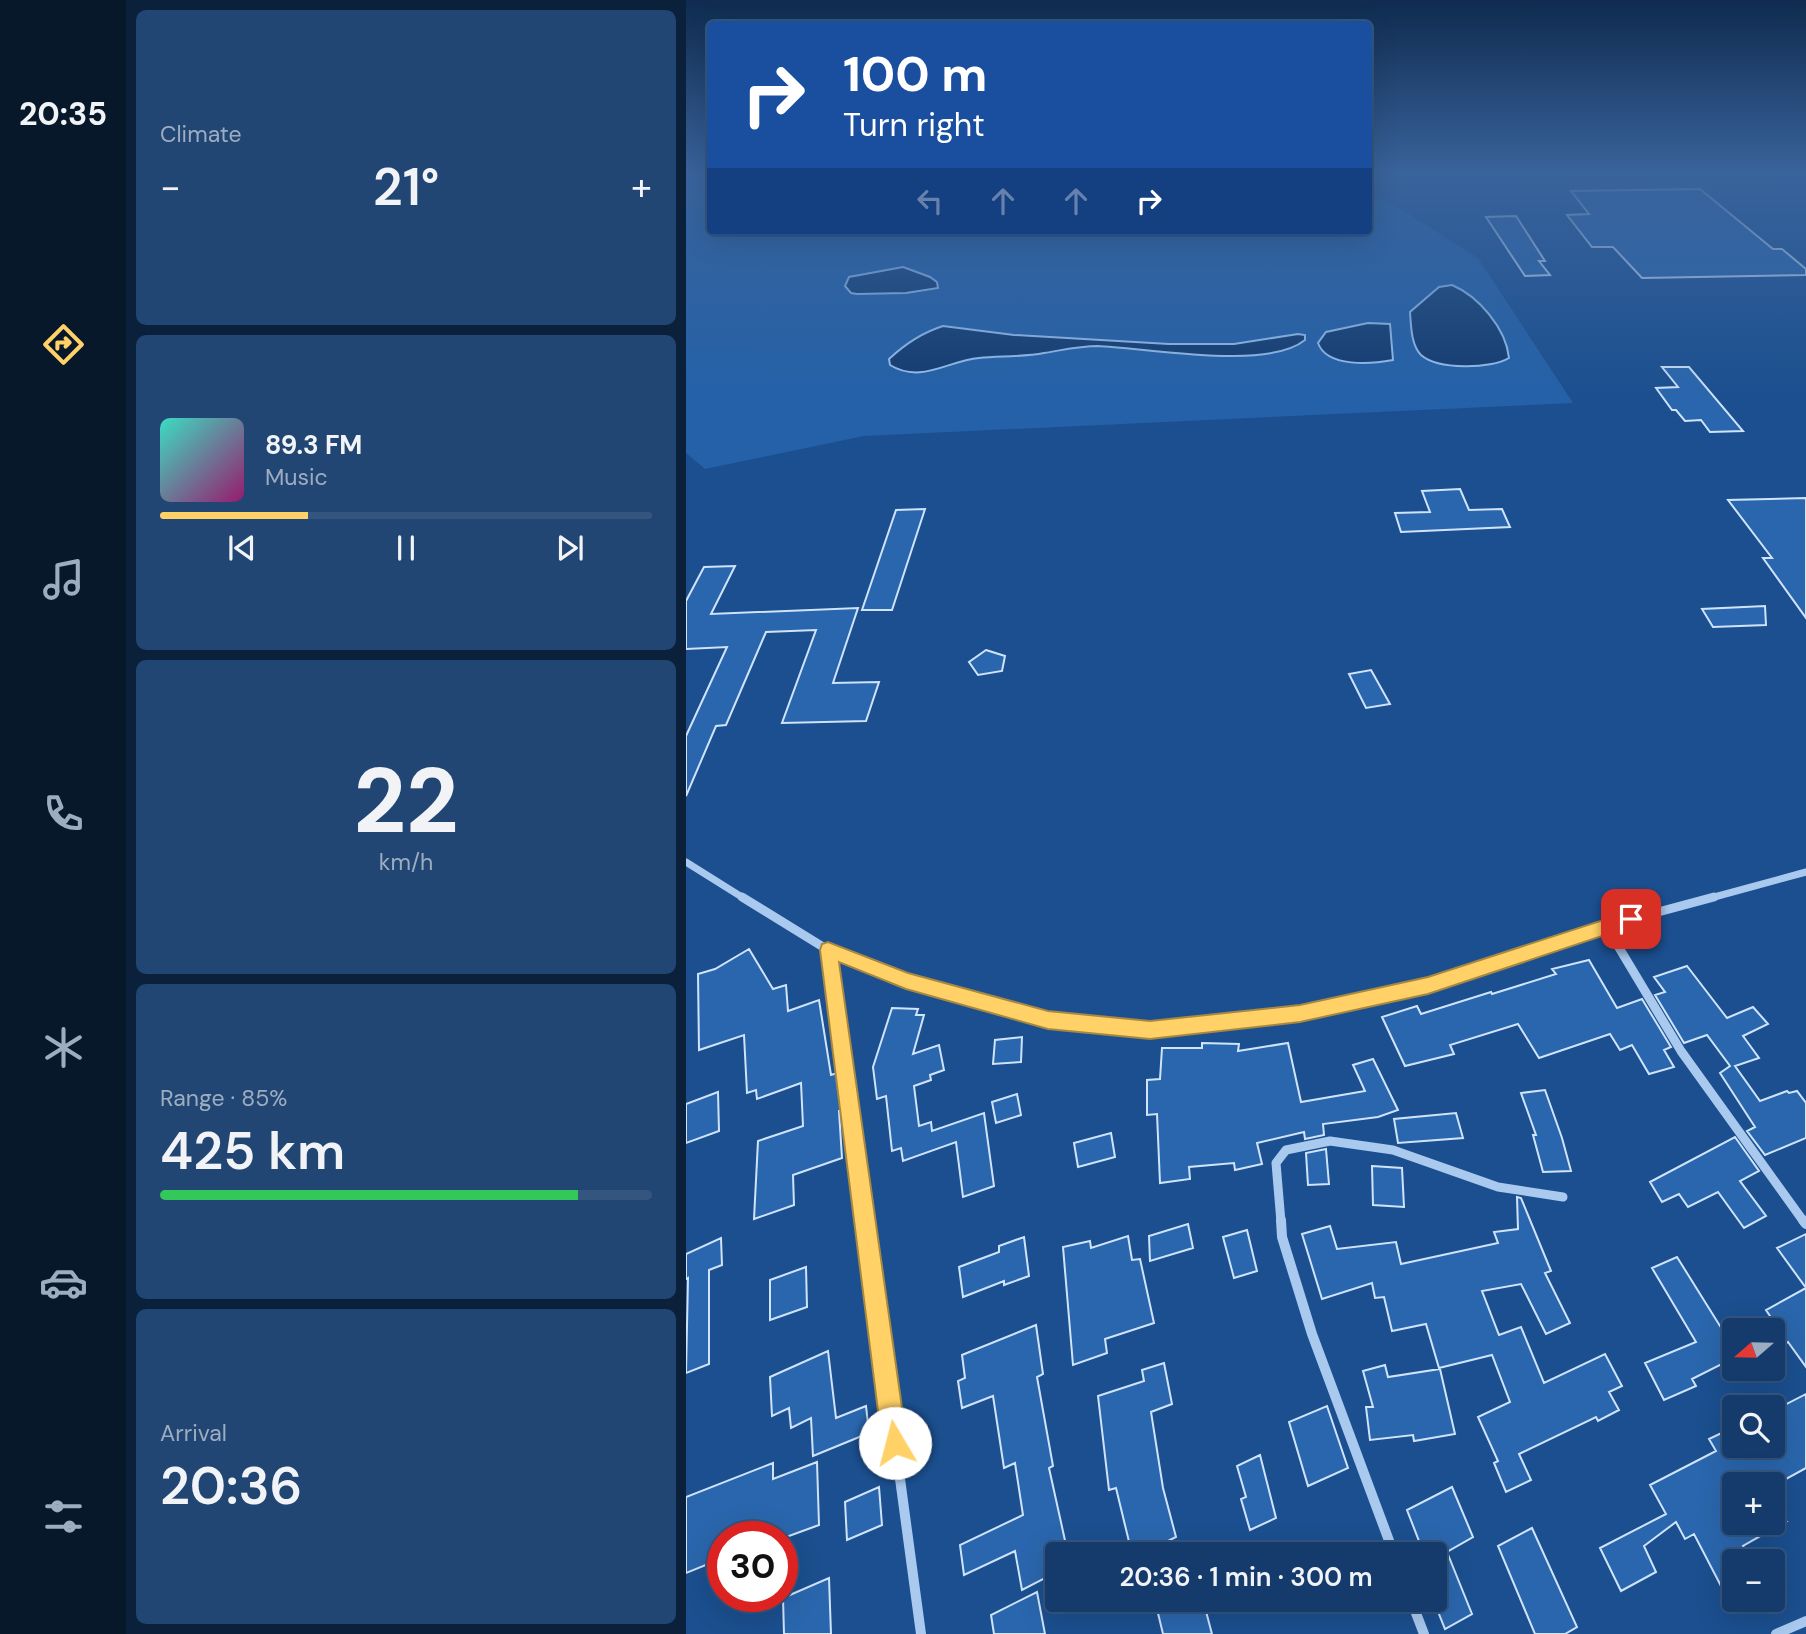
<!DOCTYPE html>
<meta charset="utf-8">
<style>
:root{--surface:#143b6b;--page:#214673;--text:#f1f3f6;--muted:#9dadc1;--line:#33557e;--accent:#ffd166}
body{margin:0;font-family:"DM Sans",sans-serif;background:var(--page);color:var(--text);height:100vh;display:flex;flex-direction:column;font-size:26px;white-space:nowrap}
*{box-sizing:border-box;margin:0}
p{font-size:23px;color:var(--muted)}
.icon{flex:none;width:38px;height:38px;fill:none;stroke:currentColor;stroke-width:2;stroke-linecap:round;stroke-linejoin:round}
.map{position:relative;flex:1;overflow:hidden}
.details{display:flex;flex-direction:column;gap:10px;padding:10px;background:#0b203b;width:560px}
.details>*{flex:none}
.banner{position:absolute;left:21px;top:21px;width:665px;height:214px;border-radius:7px;box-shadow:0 7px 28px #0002,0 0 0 2px var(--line);background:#1a4fa0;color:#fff;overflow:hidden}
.needle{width:46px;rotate:250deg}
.fabs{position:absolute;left:1036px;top:1318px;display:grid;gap:14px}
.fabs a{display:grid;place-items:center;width:63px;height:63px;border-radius:7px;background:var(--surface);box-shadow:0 7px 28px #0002,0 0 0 2px var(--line);font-size:35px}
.speed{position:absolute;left:21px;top:1521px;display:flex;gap:14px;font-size:35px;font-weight:700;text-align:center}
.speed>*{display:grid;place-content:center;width:91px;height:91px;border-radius:50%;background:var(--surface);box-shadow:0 7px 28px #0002,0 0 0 2px var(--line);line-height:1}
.speed .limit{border:10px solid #d22;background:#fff;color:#111}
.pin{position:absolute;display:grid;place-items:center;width:60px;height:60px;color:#fff;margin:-30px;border-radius:14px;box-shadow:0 4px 10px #0006}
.me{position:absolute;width:77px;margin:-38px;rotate:352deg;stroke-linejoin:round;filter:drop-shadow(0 0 5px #0008)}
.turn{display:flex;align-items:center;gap:24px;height:147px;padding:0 21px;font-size:32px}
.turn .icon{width:91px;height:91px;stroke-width:2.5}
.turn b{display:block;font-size:49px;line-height:60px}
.lanes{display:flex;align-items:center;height:66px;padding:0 21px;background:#0003;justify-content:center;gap:35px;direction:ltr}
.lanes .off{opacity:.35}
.big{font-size:52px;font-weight:600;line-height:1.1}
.details .widget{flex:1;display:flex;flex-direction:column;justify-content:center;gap:10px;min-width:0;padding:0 24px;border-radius:10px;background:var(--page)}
.details .dial{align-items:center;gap:0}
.dial b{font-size:91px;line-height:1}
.song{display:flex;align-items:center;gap:21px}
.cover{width:84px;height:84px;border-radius:10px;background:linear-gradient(135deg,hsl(170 70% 55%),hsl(320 70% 35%))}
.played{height:7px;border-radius:4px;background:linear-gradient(90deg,var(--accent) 30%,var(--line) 30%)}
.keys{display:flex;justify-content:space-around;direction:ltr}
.heat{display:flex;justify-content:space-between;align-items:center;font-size:38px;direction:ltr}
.charge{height:10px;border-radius:5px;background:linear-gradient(90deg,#34c759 85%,var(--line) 0)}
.trip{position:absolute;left:359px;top:1542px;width:402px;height:70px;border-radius:7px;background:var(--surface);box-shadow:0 7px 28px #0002,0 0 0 2px var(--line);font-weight:600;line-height:70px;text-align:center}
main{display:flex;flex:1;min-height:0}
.tab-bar{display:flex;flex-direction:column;width:126px;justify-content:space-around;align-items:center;background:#08182b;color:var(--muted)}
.tab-bar .icon{width:49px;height:49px}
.tab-bar .current{color:var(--accent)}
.tab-bar b{font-size:32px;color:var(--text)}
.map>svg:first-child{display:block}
.green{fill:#2461a8}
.water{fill:#123a6d;stroke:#9cc4f0;stroke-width:2}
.building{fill:#2a66ad;stroke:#cfe3fa;stroke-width:2}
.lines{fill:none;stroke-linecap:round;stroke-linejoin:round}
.minor-far2{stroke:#a9c9ee;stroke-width:7}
.minor-far1{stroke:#a9c9ee;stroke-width:9}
.minor{stroke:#a9c9ee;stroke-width:10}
.route{fill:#ffd166;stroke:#a68842;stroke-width:2}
</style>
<main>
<nav class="tab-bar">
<b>20:35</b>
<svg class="icon current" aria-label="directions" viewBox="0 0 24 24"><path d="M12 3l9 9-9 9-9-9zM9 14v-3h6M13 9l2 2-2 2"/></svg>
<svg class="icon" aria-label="music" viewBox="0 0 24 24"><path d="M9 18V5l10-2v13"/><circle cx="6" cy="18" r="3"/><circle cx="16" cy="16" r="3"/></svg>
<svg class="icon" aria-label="phone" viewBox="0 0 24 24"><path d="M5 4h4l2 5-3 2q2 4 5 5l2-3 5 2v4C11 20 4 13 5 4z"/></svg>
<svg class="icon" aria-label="climate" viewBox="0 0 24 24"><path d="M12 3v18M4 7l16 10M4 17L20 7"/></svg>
<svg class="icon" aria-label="car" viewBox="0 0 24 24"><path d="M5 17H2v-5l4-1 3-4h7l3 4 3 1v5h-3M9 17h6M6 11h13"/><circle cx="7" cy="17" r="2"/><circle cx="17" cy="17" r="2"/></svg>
<svg class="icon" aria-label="filters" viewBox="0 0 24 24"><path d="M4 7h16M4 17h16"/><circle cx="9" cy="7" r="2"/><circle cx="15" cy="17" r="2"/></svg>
</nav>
<section class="details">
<div class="widget"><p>Climate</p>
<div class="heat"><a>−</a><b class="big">21°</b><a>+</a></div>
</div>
<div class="widget">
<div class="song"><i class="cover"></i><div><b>89.3 FM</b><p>Music</p></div></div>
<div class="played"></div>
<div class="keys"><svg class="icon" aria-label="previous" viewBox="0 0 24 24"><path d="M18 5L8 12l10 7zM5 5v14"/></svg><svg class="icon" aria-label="pause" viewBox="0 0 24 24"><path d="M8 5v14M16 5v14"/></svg><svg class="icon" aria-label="next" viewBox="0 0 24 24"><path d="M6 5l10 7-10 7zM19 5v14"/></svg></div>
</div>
<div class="widget dial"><b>22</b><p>km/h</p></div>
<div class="widget"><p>Range · 85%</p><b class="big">425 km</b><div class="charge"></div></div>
<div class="widget"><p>Arrival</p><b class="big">20:36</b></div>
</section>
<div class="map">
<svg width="1120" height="1634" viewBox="0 0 1120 1634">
<rect width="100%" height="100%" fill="#1b4f8f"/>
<path class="green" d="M0 172H24V231H682L683 198 705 203 792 258 887 403 178 436 19 469 0 453Z"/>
<path class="water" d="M217 267 244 277 251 282 252 288 220 293 171 294 165 293 159 286 163 277Z
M766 285C792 296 820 328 823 358 805 369 752 370 735 355 725 345 725 325 724 312L753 287Z
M682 323 704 324 707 360C686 364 641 368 632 343L640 332Z
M257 326 328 335 483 344H548L612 334 619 335V340C581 371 461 348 412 346 393 346 377 350 358 353 337 357 314 356 293 358 261 361 235 384 204 365L203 359C218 345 238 332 257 326Z"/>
<path class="building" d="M1014 189 1087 249H1096L1120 269V275L956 278 927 247H906L881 215 903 214 885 191Z
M830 216 859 261H853L864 275 839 276 800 217Z
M976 367H1003L1057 431 1024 432 1015 420 999 421 990 410H986L970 388 992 387Z
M774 489 783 510 816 509 824 527 715 532 709 513 744 512 736 491Z
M1120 498V618L1077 558H1086L1042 500Z
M239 509 206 610H176L210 510Z
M49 566 25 614 172 608 147 683 193 682 180 721 96 723 130 630 80 632 40 725 30 726 0 796V736L41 647 0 649V601L18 567Z
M1079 606 1080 625 1027 627 1016 609Z
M300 650 319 656 316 671 292 675 283 662Z
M685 670 704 704 680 708 663 674Z
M63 949 87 989 100 985 102 1011 133 1000 145 1075 151 1073 156 1110 153 1111 156 1158 107 1175 108 1205 68 1219 72 1141 117 1126 115 1083 71 1099 70 1090 61 1093 58 1035 13 1050 12 974 29 969Z
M903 960 931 1008 956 999 985 1047 978 1050 988 1067 963 1074 946 1045 934 1050 924 1034 853 1058 832 1024 764 1045 768 1054 719 1066 696 1017 731 1006 735 1014 805 992 806 994 870 974 866 969Z
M1001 966 1041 1018 1067 1007 1082 1024 1057 1036 1073 1058 1049 1066 1074 1101 1101 1091 1103 1093 1111 1091 1120 1103V1138L1079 1155 1061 1131 1069 1127 1034 1073 1044 1066 1021 1035 998 1043 969 995 979 992 968 977Z
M206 1008 232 1009 230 1015H238L227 1054 253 1045 258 1070 244 1075 245 1080 228 1086 233 1126 245 1122 246 1131 298 1113 308 1186 277 1197 270 1142 217 1161 215 1148 206 1151 200 1096 191 1099 187 1067Z
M336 1037 335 1062 307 1064 309 1040Z
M516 1043 553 1044 552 1051 602 1043 615 1102 679 1091 667 1065 687 1059 712 1110 692 1117 637 1124 638 1135 619 1139 618 1132 571 1143 576 1164 549 1170 548 1163 503 1167 504 1179 474 1183 471 1114 461 1115V1080L474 1079 476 1048H516Z
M859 1090 876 1138 885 1171 857 1172 847 1135H850L835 1093Z
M32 1092 33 1131 0 1143V1104Z
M331 1094 335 1115 310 1123 306 1102Z
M770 1113 777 1138 712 1143 708 1119Z
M425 1133 429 1157 392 1167 388 1143Z
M1049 1137 1073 1171 1054 1181 1080 1216 1058 1228 1032 1192 1002 1207 993 1194 976 1202 964 1182Z
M640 1149 643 1184 622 1185 620 1153Z
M686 1166 716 1168 718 1207 687 1205Z
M831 1197 835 1198 865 1271 859 1273 884 1323 860 1334 835 1284 796 1291 813 1335 835 1327 858 1383 919 1354 936 1386 923 1392 933 1410 912 1421 910 1417 833 1454 845 1480 820 1492 808 1463 812 1461 792 1417 824 1402 806 1355 753 1368 740 1324 706 1331 698 1297 689 1298 686 1283 636 1299 616 1234 644 1226 651 1249 710 1242 715 1264 812 1243 808 1232 832 1229Z
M502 1224 507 1248 464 1261 463 1236Z
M561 1230 571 1271 548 1278 537 1237Z
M1120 1234V1367L1102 1342 1087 1350V1330H1054L1084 1316 1080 1310 1120 1288 1091 1248Z
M442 1236 446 1260 454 1259 468 1323 419 1339 421 1353 387 1365 377 1247 404 1241 405 1248Z
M338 1237 343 1276 318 1285V1281L277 1297 273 1267 313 1252V1246Z
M35 1238 36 1265 23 1270V1364L0 1373 2 1278 0 1279V1254Z
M991 1257 1034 1326 1039 1323 1048 1339V1358L1006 1379 1010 1386 978 1400 959 1363 1010 1342 966 1268Z
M120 1267 121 1307 84 1320V1280Z
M350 1325 357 1374 351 1377 367 1466 363 1468 382 1554H371V1572L336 1590 329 1551 278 1575 274 1545 337 1515 329 1463 318 1468 307 1396 276 1408 272 1381 279 1378 276 1355Z
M142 1351 150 1418 180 1406 183 1433 127 1456 125 1418 105 1428 103 1408 86 1416 84 1377Z
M478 1363 486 1404 465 1412 477 1488 490 1537 456 1554H446L430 1488 423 1490 412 1396 458 1381 456 1370Z
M699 1365 702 1377 754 1369 769 1434 728 1441 727 1435 684 1440 680 1407H687L677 1371Z
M1120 1394V1468L1091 1484H1048V1522H1099L1057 1546 1065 1561H1048V1611L1008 1534 999 1539 990 1522 958 1546 970 1572 935 1591 914 1548 980 1514 964 1485 1030 1451 1023 1439 1048 1427V1446H1087V1411Z
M641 1406 662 1468 622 1486 603 1422Z
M574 1455 590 1518 564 1530 555 1499 560 1497 551 1466Z
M131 1462 133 1525 103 1536H37V1558L0 1573V1497L87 1463V1479Z
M193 1487 196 1525 161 1540 159 1502Z
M766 1487 787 1537 761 1552 786 1614 759 1629 749 1604V1554H738L721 1510Z
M846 1528 891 1627 879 1634H849L812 1546Z
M143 1578 145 1634H98L97 1598Z
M351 1592 359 1634H308L305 1615Z
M492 1600H517L526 1634H477L471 1609Z"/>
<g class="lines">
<path class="minor-far2" d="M0 862 59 899
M1021 899 1120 872"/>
<path class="minor-far1" d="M56 897 142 950 220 981 362 1020 464 1030 614 1013 742 985 920 926 1028 897
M920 926 995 1051 1118 1222
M142 950 179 1222
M595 1222 590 1163 600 1150 644 1141 707 1150 812 1187 877 1197"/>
<path class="minor" d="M179 1220 235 1634
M595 1220 596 1237 626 1334 708 1554
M1117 1220 1120 1224
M725 1600 738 1634
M1090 1634 1120 1621"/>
</g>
<linearGradient id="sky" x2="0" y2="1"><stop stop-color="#0f2b4f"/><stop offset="0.43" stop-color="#39639b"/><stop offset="1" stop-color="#39639b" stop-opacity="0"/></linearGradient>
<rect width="1120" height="400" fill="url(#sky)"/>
<path class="route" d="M945 911 952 914 954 919 952 924 742 994 614 1022 464 1039 362 1029 220 989 153 962 221 1443 218 1451 209 1455 200 1451 196 1443 134 950 136 944 142 942 222 973 362 1011 464 1021 614 1005 742 977Z"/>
</svg>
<div class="fabs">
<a><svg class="needle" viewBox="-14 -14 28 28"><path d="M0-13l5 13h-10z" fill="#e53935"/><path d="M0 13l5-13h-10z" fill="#9dadc1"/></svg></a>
<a><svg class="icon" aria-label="search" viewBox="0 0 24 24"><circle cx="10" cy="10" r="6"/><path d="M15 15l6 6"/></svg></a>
<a>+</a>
<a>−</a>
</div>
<div class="speed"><div class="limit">30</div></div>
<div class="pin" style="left:945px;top:919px;background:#d93025"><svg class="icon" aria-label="arrive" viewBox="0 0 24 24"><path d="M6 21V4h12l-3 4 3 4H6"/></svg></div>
<svg class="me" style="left:209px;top:1443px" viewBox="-20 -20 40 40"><circle r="19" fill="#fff"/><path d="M0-13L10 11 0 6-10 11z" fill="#ffd166"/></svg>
<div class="trip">20:36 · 1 min · 300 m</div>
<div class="banner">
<div class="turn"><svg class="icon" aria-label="right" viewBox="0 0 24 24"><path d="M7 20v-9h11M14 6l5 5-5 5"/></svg><div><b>100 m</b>Turn right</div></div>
<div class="lanes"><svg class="icon off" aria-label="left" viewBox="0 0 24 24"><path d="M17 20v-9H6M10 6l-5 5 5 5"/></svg><svg class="icon off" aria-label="ahead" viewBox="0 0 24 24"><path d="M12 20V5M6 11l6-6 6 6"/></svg><svg class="icon off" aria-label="ahead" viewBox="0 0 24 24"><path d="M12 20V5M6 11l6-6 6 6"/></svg><svg class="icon" aria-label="right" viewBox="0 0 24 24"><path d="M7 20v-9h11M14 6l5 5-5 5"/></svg></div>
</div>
</div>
</main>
